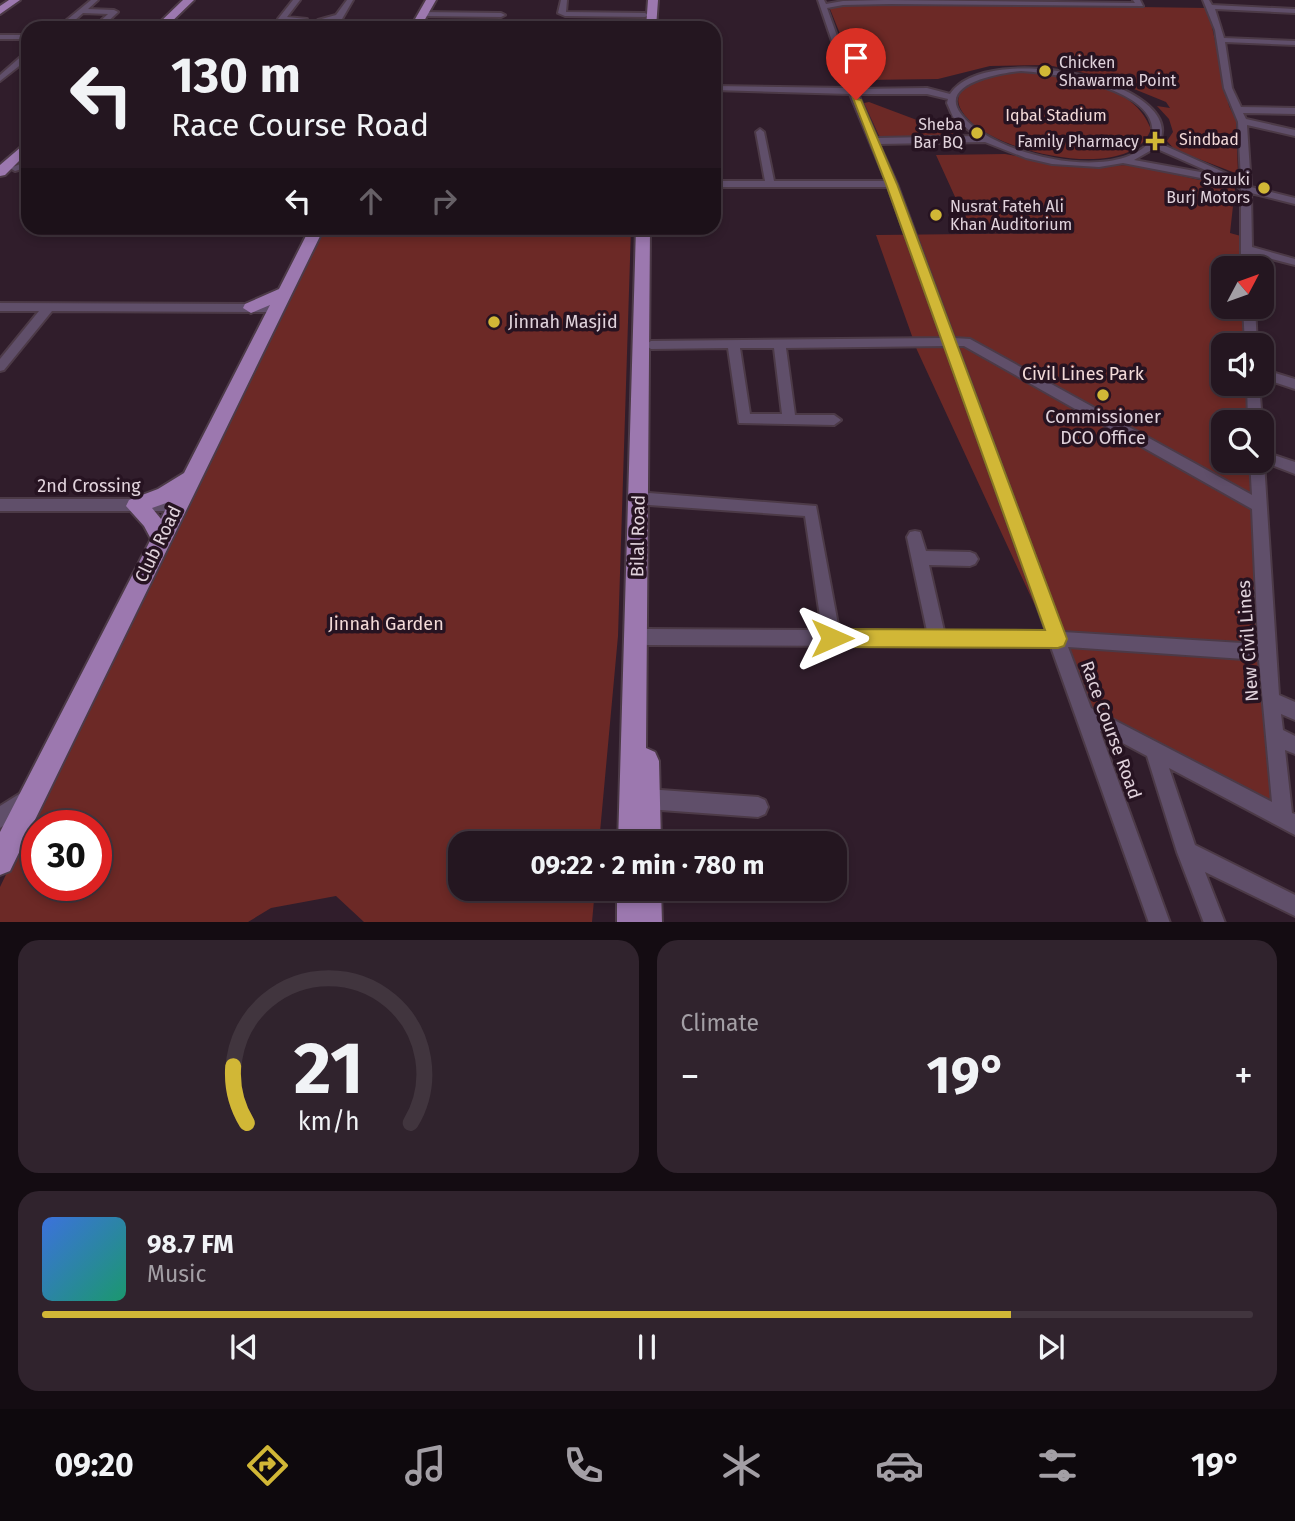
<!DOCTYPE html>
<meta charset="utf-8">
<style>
:root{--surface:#241620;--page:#30232d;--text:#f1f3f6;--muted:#a39fa5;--line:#41353e;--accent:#d1b736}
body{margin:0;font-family:"Fira Sans",sans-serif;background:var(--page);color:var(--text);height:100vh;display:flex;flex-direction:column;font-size:26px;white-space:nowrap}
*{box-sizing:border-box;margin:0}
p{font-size:23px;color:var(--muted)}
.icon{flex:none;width:38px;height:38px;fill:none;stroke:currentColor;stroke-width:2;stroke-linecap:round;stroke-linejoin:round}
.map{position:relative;height:922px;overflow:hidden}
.side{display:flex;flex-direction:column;gap:18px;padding:18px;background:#140c12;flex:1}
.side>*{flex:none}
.guide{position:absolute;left:21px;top:21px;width:700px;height:214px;border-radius:21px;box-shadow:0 4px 10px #0003,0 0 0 2px var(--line);background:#241620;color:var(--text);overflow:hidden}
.needle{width:46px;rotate:49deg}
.controls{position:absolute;left:1211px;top:256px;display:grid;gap:14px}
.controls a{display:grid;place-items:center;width:63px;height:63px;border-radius:14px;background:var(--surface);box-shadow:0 4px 10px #0003,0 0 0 2px var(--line);font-size:35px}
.speed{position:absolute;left:21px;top:810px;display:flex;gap:14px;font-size:35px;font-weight:700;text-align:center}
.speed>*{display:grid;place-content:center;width:91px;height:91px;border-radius:50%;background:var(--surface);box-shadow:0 4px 10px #0003,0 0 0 2px var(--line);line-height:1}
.speed .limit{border:10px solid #d22;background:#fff;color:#111}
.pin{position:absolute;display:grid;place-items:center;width:60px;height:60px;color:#fff;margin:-72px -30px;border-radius:50% 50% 50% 0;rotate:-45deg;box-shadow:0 0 7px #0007}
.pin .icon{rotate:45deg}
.me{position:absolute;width:77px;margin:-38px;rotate:90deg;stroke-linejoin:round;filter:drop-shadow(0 0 5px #0008)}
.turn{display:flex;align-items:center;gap:24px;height:147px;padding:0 35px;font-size:32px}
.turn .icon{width:91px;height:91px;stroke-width:2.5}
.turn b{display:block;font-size:49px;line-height:60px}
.lanes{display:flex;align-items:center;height:66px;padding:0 35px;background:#0003;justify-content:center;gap:35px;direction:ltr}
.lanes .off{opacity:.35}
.big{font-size:52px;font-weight:700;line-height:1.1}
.side .widget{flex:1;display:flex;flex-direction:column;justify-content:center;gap:10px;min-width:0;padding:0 24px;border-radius:21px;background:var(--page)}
.side .dial{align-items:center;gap:0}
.dial svg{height:182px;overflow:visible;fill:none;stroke:var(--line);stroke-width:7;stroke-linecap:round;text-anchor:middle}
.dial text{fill:var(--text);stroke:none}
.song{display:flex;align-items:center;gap:21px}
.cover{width:84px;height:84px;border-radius:10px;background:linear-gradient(135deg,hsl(220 70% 55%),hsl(160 70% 35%))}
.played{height:7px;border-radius:4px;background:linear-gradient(90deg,var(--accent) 80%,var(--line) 80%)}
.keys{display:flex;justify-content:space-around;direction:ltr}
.heat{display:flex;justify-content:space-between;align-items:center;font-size:38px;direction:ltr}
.side .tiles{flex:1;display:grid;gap:18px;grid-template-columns:1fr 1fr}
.widget:last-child{grid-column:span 2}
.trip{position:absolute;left:448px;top:831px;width:399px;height:70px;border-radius:21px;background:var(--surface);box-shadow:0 4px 10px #0003,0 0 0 2px var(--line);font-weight:700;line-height:70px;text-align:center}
.menu{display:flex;height:112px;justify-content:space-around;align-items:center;background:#0e090d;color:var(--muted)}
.menu .icon{width:49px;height:49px}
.menu .on{color:var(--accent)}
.menu b{font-size:32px;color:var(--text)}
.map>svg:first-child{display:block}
.green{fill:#6c2926;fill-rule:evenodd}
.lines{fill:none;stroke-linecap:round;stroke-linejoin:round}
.minor-casing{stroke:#4c3a47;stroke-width:4}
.major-casing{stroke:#4c3a47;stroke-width:4}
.minor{fill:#604f6a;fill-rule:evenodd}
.major{fill:#9c78af;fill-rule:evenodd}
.route{fill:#d1b736;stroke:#887723;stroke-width:2}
.poi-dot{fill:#d1b736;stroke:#261321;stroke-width:2.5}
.labels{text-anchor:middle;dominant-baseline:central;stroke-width:7;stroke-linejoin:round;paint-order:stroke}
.far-poi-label{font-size:16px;fill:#e1d3dc;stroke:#261321;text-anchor:end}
.far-park-label{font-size:16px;fill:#f3dad8;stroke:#261321}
.poi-label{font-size:18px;fill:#e1d3dc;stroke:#261321;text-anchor:start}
.park-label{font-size:18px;fill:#f3dad8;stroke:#261321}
.street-label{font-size:18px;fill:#e1d3dc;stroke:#261321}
</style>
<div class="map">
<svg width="1295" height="923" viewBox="0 0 1295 923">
<rect width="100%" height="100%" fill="#301d2b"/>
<path class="green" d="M848 3 1208 8 1229 106 1236 120 1238 174 1175 150 1167 141 1173 132 1169 119 1157 106 1170 108 1166 102 1107 78 1048 65 990 66 938 79 864 80 855 71 830 9Z
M1030 71C1073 76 1134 84 1151 129 1132 183 1004 154 971 122 928 81 1005 72 1030 71Z
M869 102 954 134 956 135 880 138 864 103Z
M1005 154 1071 166 1134 165 1235 188 1230 233 1248 238 1249 268H1223V306H1250L1252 345H1223V383H1253L1256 422H1223V460H1259L1283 819 1085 714 917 350 876 235 1081 233 971 232 936 155Z
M318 228H631L618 636 599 843 460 844V889H595L592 922H364L336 896 271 908 248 922H0V887ZM37 826H96V886H37Z"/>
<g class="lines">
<defs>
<path id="minor" d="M91 0H98L88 9 114 10 118 12 101 28H93L108 14 83 13 66 28H57Z
M293 0H300L287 17 307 19V23L278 19Z
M347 0H353L342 19 318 24V20L336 15Z
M561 0H567L566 12 645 13 649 15 645 17 565 16 558 13Z
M818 0H824L826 4 843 1 885 0 1135 3 1133 0H1140L1143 6 890 4 843 5 827 8 856 89 927 88 950 94C988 38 1189 83 1159 143L1241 180 1238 122 1224 88 1215 30 1203 0H1209L1212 5 1295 9V13L1215 9 1224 38 1295 41V45L1225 42 1232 88 1241 107 1295 108V114L1243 113 1246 119 1295 130V136L1247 125 1251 187 1295 198V204L1251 193 1252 247 1295 259V265L1252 254 1253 268H1241V189L1228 180 1155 148 1134 160 1206 173 1211 176 1206 179 1123 163 1099 167 1052 164 1026 158 985 142 879 144 897 184 954 338 970 339 1252 495 1250 460H1262V451L1295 462V474L1264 462 1279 695 1295 702V720L1281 714 1283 730 1295 736V754L1285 750 1292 813 1295 814V835L1169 768 1195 845 1295 895V916L1205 872 1225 923H1204L1177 852 1147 756 1100 731 1170 923H1149L1051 647 647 645 641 642 639 637 641 632 647 629 822 630 805 516 649 505 644 503 642 499 644 495 649 493 816 506 839 630 927 631 907 537 910 532 915 531 920 532 926 551 970 552 975 554 978 559 975 564 970 566 929 565 944 631H1046L945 346 786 348 795 415H834L841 420 834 425 739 423 728 348 651 349 645 345 651 341 942 338 888 187H714V181H765L756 132 760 129 764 132 774 181H886L850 94 714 90V86L848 88ZM1021 71C1053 73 1167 89 1151 140 1117 185 991 155 961 114 937 83 1002 73 1021 71ZM858 94H927L948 99 947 103 953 117 976 136 877 138ZM957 346H964L1252 509 1258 644 1063 632ZM740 348H774L782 414H750ZM1068 647 1259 660 1272 802 1091 708Z
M422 12 501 13 505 15 501 17 419 16Z
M416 23H510L514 25 510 27H413L412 25Z
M0 35H28V39H0Z
M25 53H28V59L0 81V75Z
M28 161V167L15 171 10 168Z
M0 303 277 304 283 308 277 312 52 311 4 370 0 371V359L39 311H0Z
M1243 306H1255L1257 345H1245Z
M1262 369 1295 379V389L1262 378Z
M1247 383H1259L1262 422H1248Z
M0 499H178L183 501 185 505 183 509 178 511H0Z
M647 789 758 797 765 800 768 807 765 814 758 817 647 809 640 806 637 799 640 792Z
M24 791 31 794 34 801 31 808 0 828V806Z"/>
<path id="major" d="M9 0H20L0 14V6Z
M183 0H194L165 28H154Z
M426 0H436L420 28H410Z
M648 0H658L656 28H646Z
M28 141V152L5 175 0 176V165Z
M310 228H324L10 871 0 875V832L151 539 144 526 126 506 129 500 158 489 184 473 270 305 251 313 243 308 245 304 279 289ZM169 502 161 519 152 508Z
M636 228H650L646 748 655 752 659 761 661 844H618Z
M617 889H661L662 923H617Z"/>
</defs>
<use href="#minor" class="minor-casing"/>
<use href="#major" class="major-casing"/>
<use href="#minor" class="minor"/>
<use href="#major" class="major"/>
</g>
<path class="route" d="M853 98 861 100 897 184 1067 639 1064 646 1058 648 832 647 825 644 823 638 825 632 832 629 1045 630 886 184Z"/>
<g class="poi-dot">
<circle cx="1045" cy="71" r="7"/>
<circle cx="977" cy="133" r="7"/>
<path d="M1151.5 130.5h7v7h7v7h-7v7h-7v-7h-7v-7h7z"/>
<circle cx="1264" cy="188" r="7"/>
<circle cx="936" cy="215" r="7"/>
<circle cx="494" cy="322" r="7"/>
<circle cx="1103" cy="395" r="7"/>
</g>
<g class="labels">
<g class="far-poi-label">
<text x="1059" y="62" text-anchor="start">Chicken<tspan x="1059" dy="18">Shawarma Point</tspan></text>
<text x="963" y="124">Sheba<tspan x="963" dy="18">Bar BQ</tspan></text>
<text x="1139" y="141">Family Pharmacy</text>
<text x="1250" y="179">Suzuki<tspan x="1250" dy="18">Burj Motors</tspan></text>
<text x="950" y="206" text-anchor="start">Nusrat Fateh Ali<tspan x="950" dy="18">Khan Auditorium</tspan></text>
</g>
<g class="far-park-label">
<text x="1056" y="115">Iqbal Stadium</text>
<text x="1209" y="139">Sindbad</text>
</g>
<g class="poi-label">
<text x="508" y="322">Jinnah Masjid</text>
<text x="1103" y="417" text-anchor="middle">Commissioner<tspan x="1103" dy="21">DCO Office</tspan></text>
</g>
<g class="park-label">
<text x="1083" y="374">Civil Lines Park</text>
<text x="386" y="624">Jinnah Garden</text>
</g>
<g class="street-label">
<text x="89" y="486">2nd Crossing</text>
<text transform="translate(638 536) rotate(-89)">Bilal Road</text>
<text transform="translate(158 544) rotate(-64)">Club Road</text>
<text transform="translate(1248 641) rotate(-94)">New Civil Lines</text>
<text transform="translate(1111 730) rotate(70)">Race Course Road</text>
</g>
</g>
</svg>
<div class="controls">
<a><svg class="needle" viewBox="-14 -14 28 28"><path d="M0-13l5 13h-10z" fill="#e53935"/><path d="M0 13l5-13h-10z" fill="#a39fa5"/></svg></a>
<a><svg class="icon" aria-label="sound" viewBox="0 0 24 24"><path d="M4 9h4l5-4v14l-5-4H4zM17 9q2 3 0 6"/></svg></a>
<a><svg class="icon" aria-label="search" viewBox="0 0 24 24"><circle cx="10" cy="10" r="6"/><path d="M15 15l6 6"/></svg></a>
</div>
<div class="speed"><div class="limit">30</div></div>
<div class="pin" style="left:856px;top:100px;background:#d93025"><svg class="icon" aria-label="arrive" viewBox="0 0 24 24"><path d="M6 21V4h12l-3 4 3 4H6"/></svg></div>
<svg class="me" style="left:832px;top:638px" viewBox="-20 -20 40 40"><path d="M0-17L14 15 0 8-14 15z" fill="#d1b736" stroke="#fff" stroke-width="4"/></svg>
<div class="trip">09:22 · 2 min · 780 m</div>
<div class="guide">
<div class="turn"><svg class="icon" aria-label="left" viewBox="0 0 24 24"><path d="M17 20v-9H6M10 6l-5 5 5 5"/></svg><div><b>130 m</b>Race Course Road</div></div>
<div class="lanes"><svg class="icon" aria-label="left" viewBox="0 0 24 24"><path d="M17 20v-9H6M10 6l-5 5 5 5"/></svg><svg class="icon off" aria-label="ahead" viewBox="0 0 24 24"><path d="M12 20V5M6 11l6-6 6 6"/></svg><svg class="icon off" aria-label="right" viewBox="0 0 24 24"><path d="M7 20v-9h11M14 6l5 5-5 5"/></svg></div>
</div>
</div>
<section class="side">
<div class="tiles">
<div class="widget dial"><svg viewBox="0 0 100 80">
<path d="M14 69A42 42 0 1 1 86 69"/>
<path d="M14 69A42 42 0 0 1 8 44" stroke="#d1b736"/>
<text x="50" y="56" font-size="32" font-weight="700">21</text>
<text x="50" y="72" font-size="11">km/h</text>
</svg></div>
<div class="widget"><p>Climate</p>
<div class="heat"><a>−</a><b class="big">19°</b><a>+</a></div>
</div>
<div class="widget">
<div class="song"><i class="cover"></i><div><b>98.7 FM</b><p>Music</p></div></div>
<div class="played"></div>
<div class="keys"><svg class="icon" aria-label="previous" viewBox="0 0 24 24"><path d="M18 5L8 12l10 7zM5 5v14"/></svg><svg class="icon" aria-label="pause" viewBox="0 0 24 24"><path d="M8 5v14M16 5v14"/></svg><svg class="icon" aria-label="next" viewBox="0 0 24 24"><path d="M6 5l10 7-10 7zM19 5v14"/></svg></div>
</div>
</div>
</section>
<nav class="menu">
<b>09:20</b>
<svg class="icon on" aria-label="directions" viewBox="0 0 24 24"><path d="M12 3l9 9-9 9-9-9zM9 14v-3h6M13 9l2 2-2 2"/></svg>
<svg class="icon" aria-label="music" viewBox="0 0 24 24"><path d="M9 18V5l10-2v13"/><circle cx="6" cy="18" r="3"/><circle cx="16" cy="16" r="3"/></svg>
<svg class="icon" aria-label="phone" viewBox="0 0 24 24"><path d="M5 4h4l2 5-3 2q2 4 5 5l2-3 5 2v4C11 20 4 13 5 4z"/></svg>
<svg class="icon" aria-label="climate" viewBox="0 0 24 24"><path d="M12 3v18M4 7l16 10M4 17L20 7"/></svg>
<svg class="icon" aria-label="car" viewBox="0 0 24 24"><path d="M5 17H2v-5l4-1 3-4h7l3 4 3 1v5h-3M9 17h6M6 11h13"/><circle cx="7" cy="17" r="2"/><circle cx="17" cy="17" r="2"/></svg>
<svg class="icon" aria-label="filters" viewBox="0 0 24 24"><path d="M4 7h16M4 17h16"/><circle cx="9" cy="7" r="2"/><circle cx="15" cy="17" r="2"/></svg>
<b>19°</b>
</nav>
